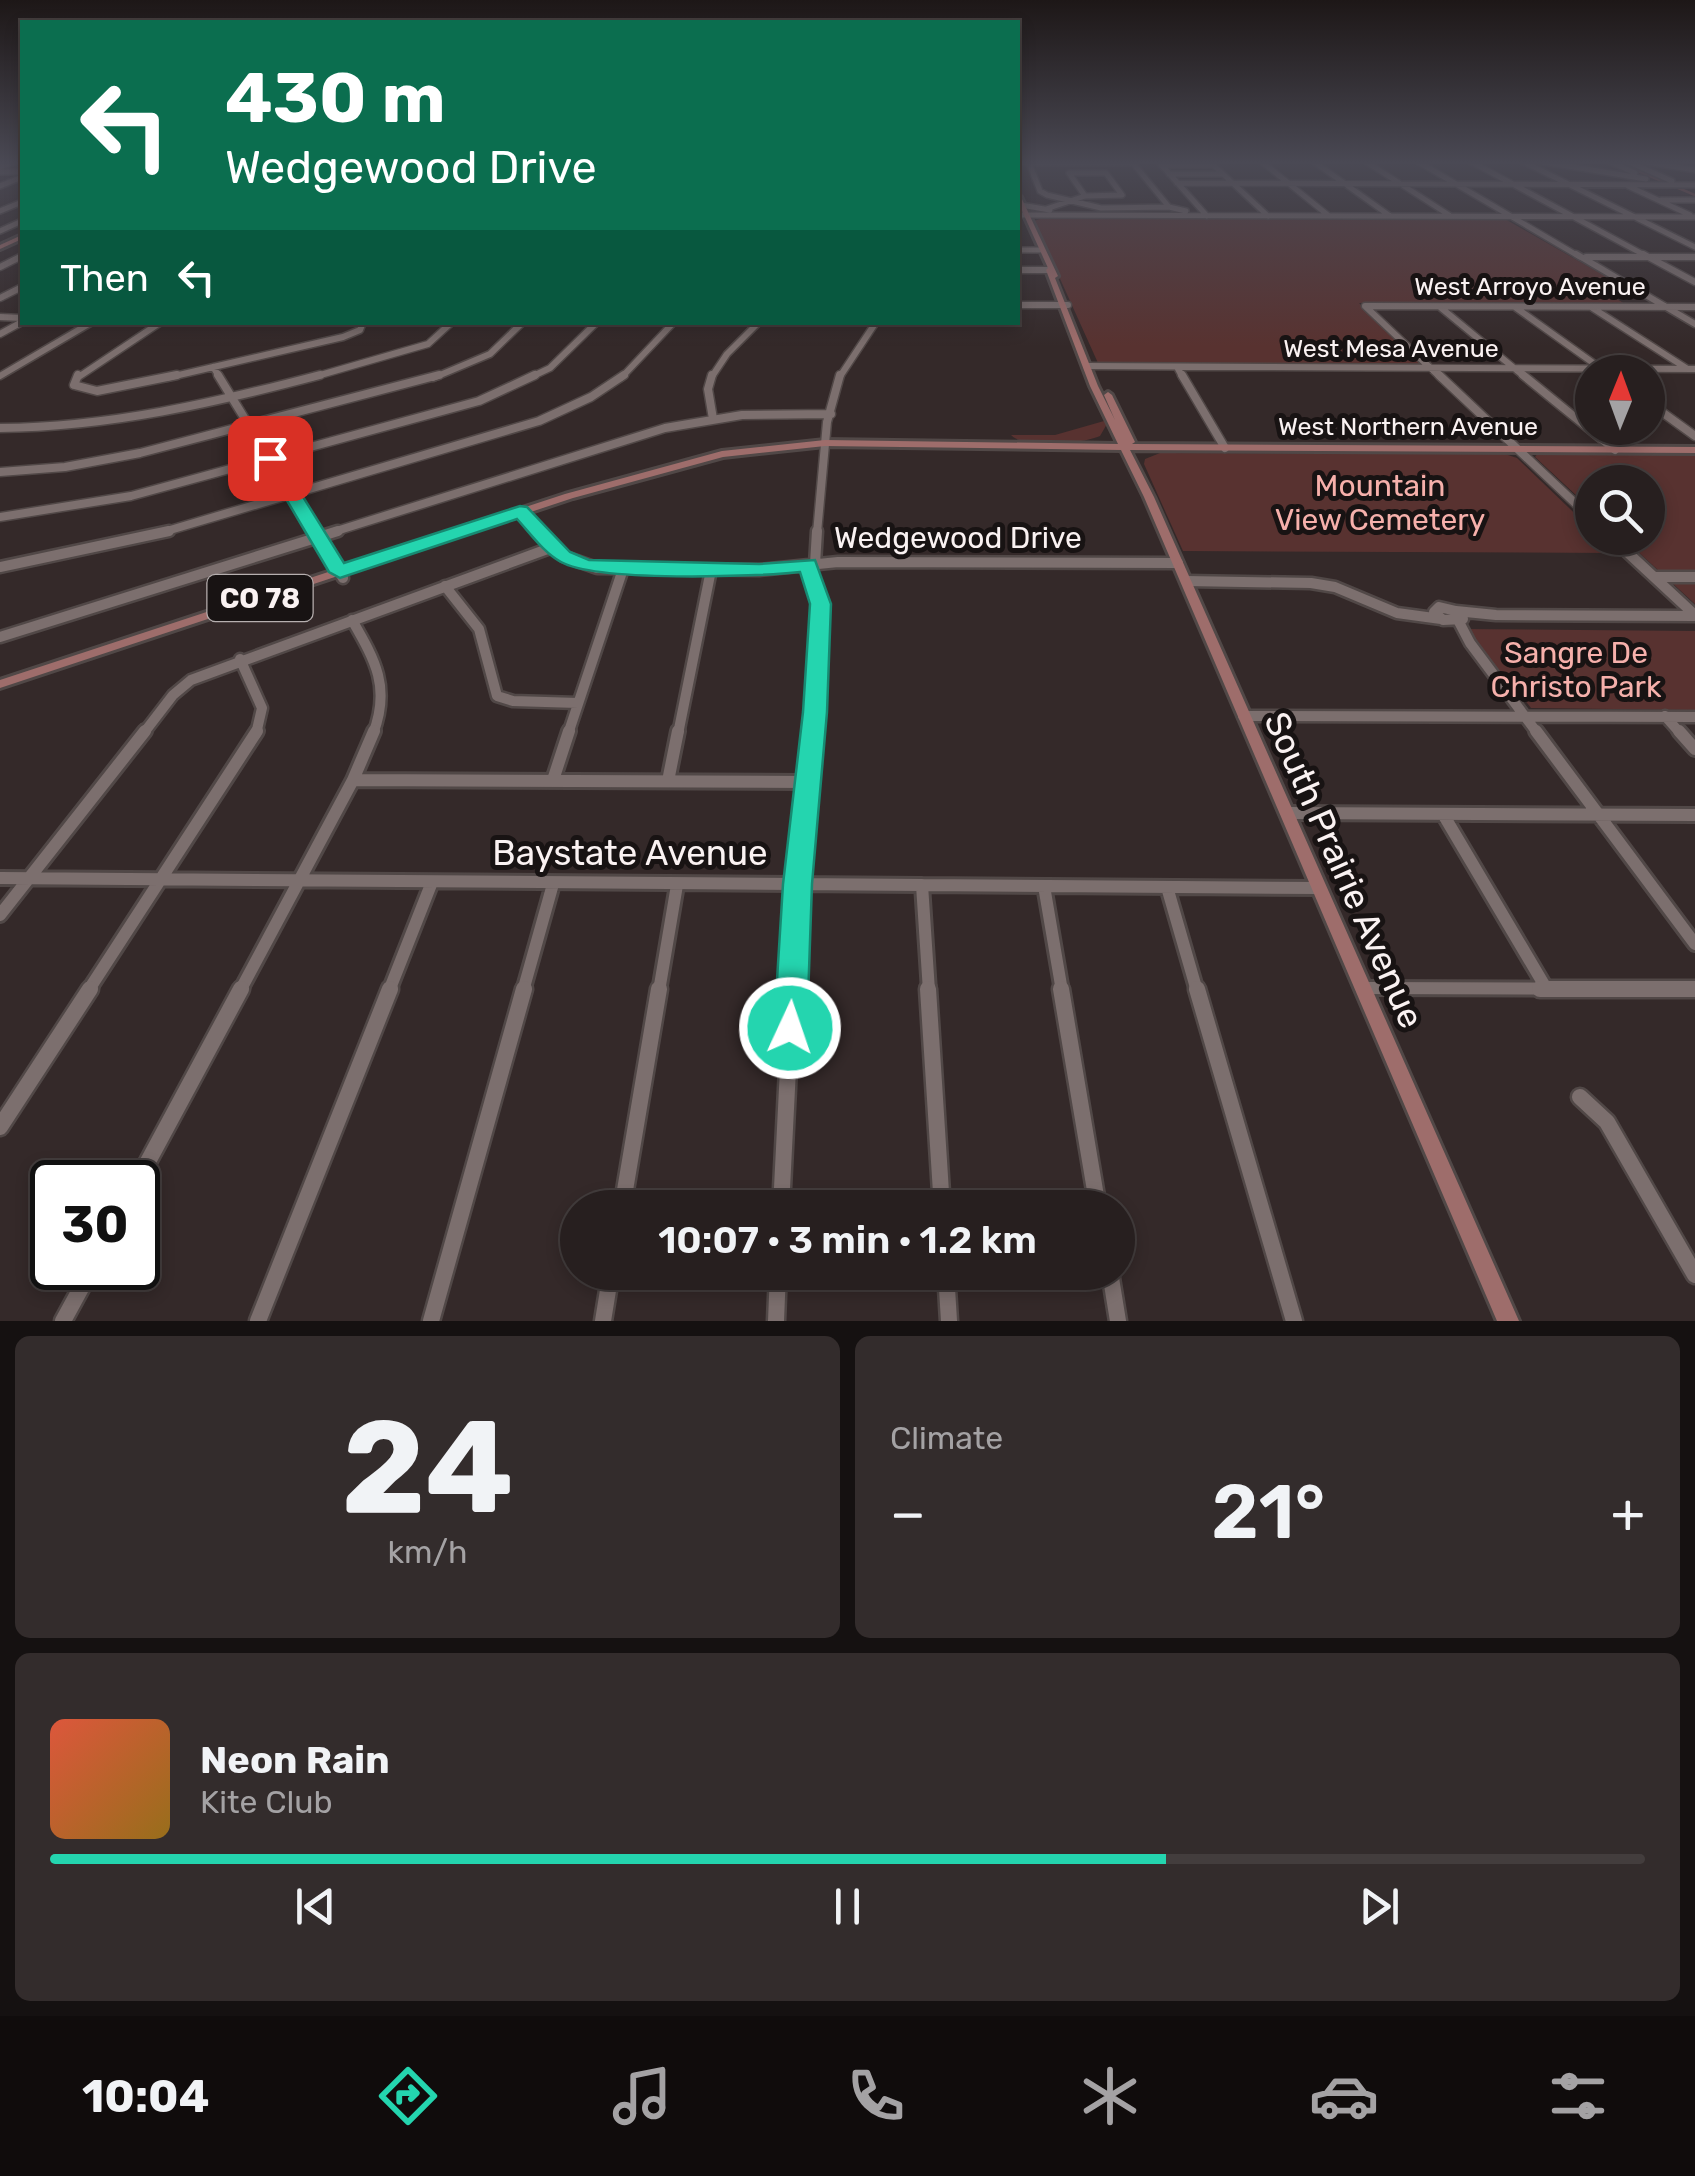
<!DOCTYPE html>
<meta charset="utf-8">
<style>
:root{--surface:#271f1f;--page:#332c2c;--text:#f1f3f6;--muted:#a4a2a4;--line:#433d3d;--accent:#24d5af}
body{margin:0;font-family:Rubik,sans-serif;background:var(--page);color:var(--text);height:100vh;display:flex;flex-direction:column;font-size:38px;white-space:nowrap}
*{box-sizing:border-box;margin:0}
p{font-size:32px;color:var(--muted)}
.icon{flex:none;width:55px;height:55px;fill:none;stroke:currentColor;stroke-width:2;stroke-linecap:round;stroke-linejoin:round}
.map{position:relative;height:1321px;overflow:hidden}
.sheet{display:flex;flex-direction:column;gap:15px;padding:15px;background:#151111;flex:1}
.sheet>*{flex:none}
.hud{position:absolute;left:20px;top:20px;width:1000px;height:305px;border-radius:0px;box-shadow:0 5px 15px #0003,0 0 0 2px var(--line);background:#0b6e4f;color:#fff;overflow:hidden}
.needle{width:65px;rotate:1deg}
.controls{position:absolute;left:1575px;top:355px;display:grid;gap:20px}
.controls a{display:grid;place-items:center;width:90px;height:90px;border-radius:50%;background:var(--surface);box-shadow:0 5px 15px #0003,0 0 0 2px var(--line);font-size:50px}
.speed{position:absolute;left:30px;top:1160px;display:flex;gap:20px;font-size:50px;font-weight:700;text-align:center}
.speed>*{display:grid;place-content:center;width:130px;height:130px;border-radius:50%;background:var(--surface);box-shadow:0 5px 15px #0003,0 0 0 2px var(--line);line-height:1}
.speed .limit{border:5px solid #111;border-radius:15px;background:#fff;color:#111}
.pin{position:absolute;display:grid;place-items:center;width:85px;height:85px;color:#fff;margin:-42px;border-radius:20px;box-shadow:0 5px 15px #0006}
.me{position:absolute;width:110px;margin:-55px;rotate:3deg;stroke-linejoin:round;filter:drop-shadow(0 0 8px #0008)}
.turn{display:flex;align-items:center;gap:35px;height:210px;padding:0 40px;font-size:45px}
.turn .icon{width:130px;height:130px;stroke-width:2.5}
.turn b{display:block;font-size:70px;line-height:85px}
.then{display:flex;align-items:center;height:95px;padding:0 40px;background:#0003;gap:20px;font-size:38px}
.big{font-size:75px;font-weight:600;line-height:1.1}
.sheet .tile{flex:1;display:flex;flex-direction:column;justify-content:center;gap:15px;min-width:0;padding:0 35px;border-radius:15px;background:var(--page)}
.sheet .dial{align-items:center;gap:0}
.dial b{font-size:130px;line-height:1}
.song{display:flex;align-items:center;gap:30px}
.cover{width:120px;height:120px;border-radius:15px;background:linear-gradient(135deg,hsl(10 70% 55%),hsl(40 70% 35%))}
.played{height:10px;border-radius:5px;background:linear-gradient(90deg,var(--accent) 70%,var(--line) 70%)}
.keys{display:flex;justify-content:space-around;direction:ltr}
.heat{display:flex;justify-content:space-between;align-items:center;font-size:55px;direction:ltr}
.sheet .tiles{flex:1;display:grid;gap:15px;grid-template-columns:1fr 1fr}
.tile:last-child{grid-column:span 2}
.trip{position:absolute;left:560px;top:1190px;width:575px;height:100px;border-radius:50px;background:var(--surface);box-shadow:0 5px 15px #0003,0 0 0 2px var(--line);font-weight:600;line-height:100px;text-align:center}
.menu{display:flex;height:160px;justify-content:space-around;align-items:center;background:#100c0c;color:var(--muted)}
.menu .icon{width:70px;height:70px}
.menu .current{color:var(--accent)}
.menu b{font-size:45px;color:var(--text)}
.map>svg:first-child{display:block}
.green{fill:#583230}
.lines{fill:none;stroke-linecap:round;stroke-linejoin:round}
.stream{stroke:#804947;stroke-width:2.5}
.minor-far5-casing{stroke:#514847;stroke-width:8}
.minor-far4-casing{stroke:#514847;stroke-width:9}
.minor-far3-casing{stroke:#514847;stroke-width:11}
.minor-far2-casing{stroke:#514847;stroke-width:15}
.minor-far1-casing{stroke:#514847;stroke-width:18}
.minor-casing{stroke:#514847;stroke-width:21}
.major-casing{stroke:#514847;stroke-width:6}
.minor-far5{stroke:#7c6f6e;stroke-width:5}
.minor-far4{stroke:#7c6f6e;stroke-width:6}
.minor-far3{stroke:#7c6f6e;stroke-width:8}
.minor-far2{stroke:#7c6f6e;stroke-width:10}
.minor-far1{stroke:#7c6f6e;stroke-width:12}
.minor{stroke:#7c6f6e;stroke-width:16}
.major{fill:#9e6d6b;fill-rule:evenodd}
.route{fill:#24d5af;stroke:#178a72;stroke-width:2.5}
.labels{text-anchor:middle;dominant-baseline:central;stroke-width:10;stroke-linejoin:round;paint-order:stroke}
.far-street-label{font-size:25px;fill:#faf2f2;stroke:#181313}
.shield{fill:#181313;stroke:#b6afaf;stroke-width:2.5}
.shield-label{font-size:28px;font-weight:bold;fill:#faf2f2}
.park-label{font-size:30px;fill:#f6b0ab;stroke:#181313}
.street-label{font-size:30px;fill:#faf2f2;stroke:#181313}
.near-street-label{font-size:35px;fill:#faf2f2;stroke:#181313}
</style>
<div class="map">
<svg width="1695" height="1321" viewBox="0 0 1695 1321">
<rect width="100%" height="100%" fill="#342929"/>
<path class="green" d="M1046 217 1505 219 1612 280 1588 281 1625 304 1359 303 1422 365 1098 363 1034 221Z
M1094 395 1107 424 1100 436C1082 444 1023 449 1011 435H1055L1104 421Z
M1160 453 1505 454 1517 458 1592 530V538H1600L1616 553 1183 551 1144 464 1145 459Z
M1538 453 1695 454V604L1623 538H1648V482H1592V510L1535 457Z
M1456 629 1695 631V710L1531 708 1511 682 1488 670Z"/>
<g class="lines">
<path class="stream" d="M1617 162 1664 182
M1676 187 1695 195"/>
<defs>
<path id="minor-far5" d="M1022 161 1029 163 1040 191 1047 195 1101 208 1169 207 1186 211
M1158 161 1207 216
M1209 161 1268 216
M1261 161 1329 216
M1313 161 1390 216
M1365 161 1449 215
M1417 161 1580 257
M1470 161 1648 257
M1522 161 1695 247
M1538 161 1646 179
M1609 161 1635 173
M1627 161 1672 181
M1641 161 1695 170
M1137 162 1133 163 1169 207
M1029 163H1133
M1161 165H1213
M0 167 17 161
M0 172H22
M1069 173H1106L1122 195 1085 196Z
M1169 174H1222
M1177 183 1695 185
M0 186 22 177
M1628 186 1690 215
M1661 200H1695
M1021 205 1050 210
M1046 209 1085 196
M0 211 22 202
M1018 215 1695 217
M0 231 22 221
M1018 250H1040"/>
<path id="minor-far4" d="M1576 254 1695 324
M1643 254 1695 282
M1586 257H1695
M0 267 22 256
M1018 270H1049
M0 298 22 287
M1018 305H1068
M1365 306 1695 307
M1366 307 1441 378
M1440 307 1526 378
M1515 307 1603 370
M1591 307 1686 368
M0 317 22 318
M0 334 22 322
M1086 366 1695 369
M213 367 220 378
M1177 367 1183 378
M0 376 92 322
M77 378 161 322
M166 378 343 337 360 330 363 322
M310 378 428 344 452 322
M433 378 490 354 523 322
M529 378 550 368 597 322
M621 378 674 322
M711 378 727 354 759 322
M839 378 876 322"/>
<path id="minor-far3" d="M78 375 74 385 97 391 177 375
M218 375 315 533
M712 375 708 389 713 419
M1182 375 1225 448
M1439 375 1592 519
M1523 375 1615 450
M1648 402 1695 436
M0 428C110 427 214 403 320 375
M0 472 65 467 140 453 439 375
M520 511 541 533
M0 517 131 496 479 401 535 375
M160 533 539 421 591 397 624 375
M330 533 665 428 742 415 831 414
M817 533 827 422 840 375"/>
<path id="minor-far2" d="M314 531 343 578
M539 531 563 556 597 568 759 570 838 562 1178 563
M1612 538 1695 615
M815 564 817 531
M808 565 820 604 813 734
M0 567 169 531
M1655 577H1695
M1186 581 1311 583 1335 587 1397 613 1441 619
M445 586 479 629 497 696 513 701 578 703
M1439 607 1456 611 1463 619 1443 620 1434 612Z
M1456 611 1496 615 1695 616
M352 620C375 660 391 687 373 734
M1459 622 1470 643 1538 734
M0 637 338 531
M240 659 262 708 256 734
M1243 716 1695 717
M1665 716 1681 734
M143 734 173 695 191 680 553 547
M568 734 623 569
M678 734 711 570"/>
<path id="minor-far1" d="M1536 731 1695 944
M1679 731 1695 749
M353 780 806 782
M553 780 569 731
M668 781 678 731
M1287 813 1695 815
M1443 814 1546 988
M0 878 1319 888
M922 885 929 991
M1044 886 1062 991
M1167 887 1197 991
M0 915 145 731
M1363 988 1695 989
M88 991 257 731
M240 991 353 780 374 731
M389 991 432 882
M523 991 553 884
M659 991 677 885
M792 991 797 884 813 731"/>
<path id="minor" d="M928 989 942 1208
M1061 989 1098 1208
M1197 989 1294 1321
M1540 989H1695
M1580 1097 1607 1122 1695 1275
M0 1127 90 989
M137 1182 241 989
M622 1208 659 989
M781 1208 792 989
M946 1272 949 1321
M1110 1272 1118 1321
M63 1321 92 1268
M258 1321 390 989
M431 1321 524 989
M603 1321 611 1272
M776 1321 778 1272"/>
<path id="major" d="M1018 195 1021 197 1058 276 1055 278 1098 386 1115 420 1104 395 1108 392 1112 395 1135 442 1132 444 1695 447V453L1130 450 1154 497 1519 1321H1497L1144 497 1121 450 825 446 723 457 573 498 0 688V680L565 494 722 451 825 440 1118 444 1090 386 1046 270 1048 268 1018 202Z
M22 235V239L0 249V245Z"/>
</defs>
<use href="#minor-far5" class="minor-far5-casing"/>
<use href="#minor-far4" class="minor-far4-casing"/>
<use href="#minor-far3" class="minor-far3-casing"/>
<use href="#minor-far2" class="minor-far2-casing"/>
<use href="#minor-far1" class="minor-far1-casing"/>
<use href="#minor" class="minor-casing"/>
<use href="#major" class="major-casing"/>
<use href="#minor-far5" class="minor-far5"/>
<use href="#minor-far4" class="minor-far4"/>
<use href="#minor-far3" class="minor-far3"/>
<use href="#minor-far2" class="minor-far2"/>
<use href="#minor-far1" class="minor-far1"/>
<use href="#minor" class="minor"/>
<use href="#major" class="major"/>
</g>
<linearGradient id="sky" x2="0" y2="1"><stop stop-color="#1d1717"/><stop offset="0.47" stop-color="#4a4954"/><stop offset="1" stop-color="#4a4954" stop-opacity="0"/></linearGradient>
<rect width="1695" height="346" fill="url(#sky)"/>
<path class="route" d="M270 453 279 458 344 563 520 506 527 507 570 552 589 560 759 564 815 560 831 604 827 712 812 884 807 1028 802 1038 790 1043 779 1038 774 1028 783 884 803 712 810 604 800 572C754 577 597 582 561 562 544 553 530 533 517 519L340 578 329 572 262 458Z"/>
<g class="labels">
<g class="far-street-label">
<text x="1530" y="286">West Arroyo Avenue</text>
<text x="1391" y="348">West Mesa Avenue</text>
<text x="1408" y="426">West Northern Avenue</text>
</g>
<rect class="shield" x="207.5" y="575" width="105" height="46" rx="8"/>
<g class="shield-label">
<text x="260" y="598">CO 78</text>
</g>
<g class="park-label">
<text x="1380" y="486">Mountain<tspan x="1380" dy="34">View Cemetery</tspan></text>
<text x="1576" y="653">Sangre De<tspan x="1576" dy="34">Christo Park</tspan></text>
</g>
<g class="street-label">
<text x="958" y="538">Wedgewood Drive</text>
</g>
<g class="near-street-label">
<text x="630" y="853">Baystate Avenue</text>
<text transform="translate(1344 870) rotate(66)">South Prairie Avenue</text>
</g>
</g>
</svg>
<div class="controls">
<a><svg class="needle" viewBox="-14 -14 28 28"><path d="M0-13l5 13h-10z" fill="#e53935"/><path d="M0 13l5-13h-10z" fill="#a4a2a4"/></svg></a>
<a><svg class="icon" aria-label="search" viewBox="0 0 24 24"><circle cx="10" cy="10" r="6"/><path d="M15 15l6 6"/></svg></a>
</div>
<div class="speed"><div class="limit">30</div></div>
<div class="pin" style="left:270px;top:458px;background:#d93025"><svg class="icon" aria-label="arrive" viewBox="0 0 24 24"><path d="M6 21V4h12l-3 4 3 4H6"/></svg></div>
<svg class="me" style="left:790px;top:1028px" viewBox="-20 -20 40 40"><circle r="17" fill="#24d5af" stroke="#fff" stroke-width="3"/><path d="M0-11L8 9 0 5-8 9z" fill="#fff"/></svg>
<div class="trip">10:07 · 3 min · 1.2 km</div>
<div class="hud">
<div class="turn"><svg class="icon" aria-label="left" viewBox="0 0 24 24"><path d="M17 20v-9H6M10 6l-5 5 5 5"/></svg><div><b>430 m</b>Wedgewood Drive</div></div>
<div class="then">Then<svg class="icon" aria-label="left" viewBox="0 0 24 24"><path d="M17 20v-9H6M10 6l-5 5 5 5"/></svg></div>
</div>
</div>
<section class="sheet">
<div class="tiles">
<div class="tile dial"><b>24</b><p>km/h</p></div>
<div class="tile"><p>Climate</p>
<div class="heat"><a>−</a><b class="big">21°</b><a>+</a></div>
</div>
<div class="tile">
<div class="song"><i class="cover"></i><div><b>Neon Rain</b><p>Kite Club</p></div></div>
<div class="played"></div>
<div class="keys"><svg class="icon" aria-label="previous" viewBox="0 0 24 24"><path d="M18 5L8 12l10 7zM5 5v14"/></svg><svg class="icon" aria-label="pause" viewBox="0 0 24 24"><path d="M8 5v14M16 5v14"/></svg><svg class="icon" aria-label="next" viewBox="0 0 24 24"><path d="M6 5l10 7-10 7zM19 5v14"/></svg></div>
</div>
</div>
</section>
<nav class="menu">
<b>10:04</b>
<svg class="icon current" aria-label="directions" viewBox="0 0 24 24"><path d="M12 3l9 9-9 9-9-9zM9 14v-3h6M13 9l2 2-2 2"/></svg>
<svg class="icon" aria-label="music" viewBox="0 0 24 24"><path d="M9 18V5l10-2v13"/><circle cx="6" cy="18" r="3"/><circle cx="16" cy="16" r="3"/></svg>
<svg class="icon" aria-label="phone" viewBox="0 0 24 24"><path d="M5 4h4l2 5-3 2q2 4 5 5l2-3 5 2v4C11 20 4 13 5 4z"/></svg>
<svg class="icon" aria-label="climate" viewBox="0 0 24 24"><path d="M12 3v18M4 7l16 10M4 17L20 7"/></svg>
<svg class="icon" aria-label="car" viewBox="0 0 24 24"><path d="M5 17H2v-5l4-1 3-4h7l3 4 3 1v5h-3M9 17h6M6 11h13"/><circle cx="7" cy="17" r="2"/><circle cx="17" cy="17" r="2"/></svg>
<svg class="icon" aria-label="filters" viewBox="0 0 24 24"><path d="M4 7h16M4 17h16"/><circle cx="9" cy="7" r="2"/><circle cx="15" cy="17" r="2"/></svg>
</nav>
